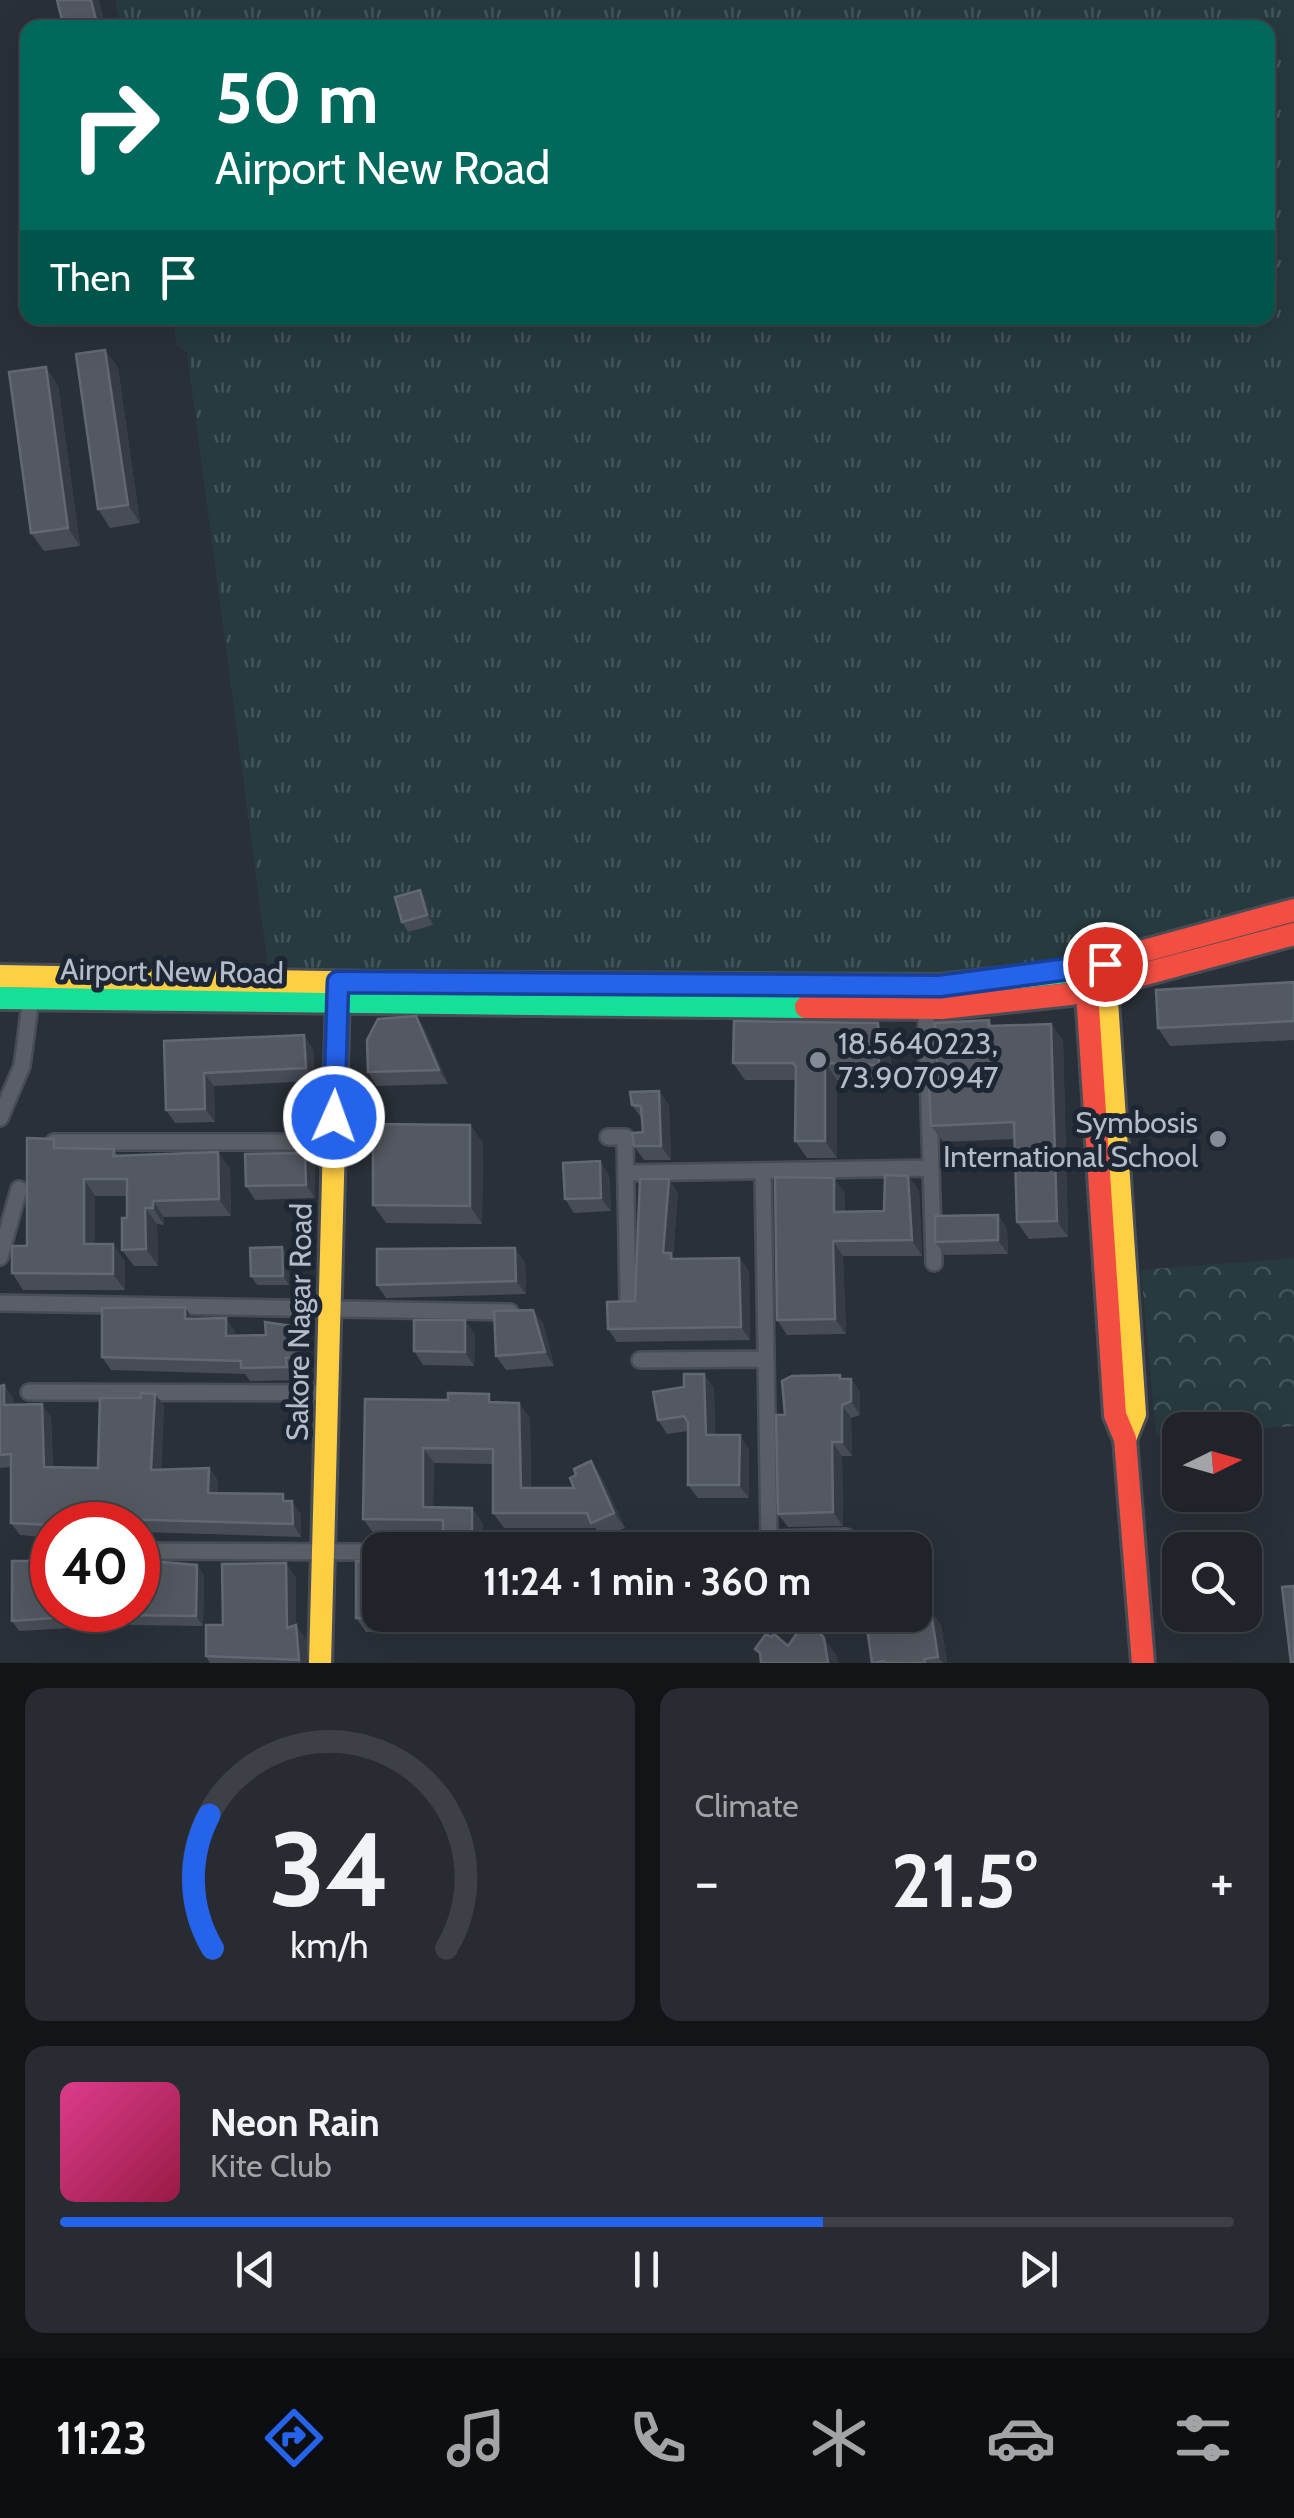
<!DOCTYPE html>
<meta charset="utf-8">
<style>
:root{--surface:#20242a;--page:#282c32;--text:#f1f3f6;--muted:#a2a4a8;--line:#3d4147;--accent:#2563eb}
body{margin:0;font-family:Cabin,sans-serif;background:var(--page);color:var(--text);height:100vh;display:flex;flex-direction:column;font-size:38px;white-space:nowrap}
*{box-sizing:border-box;margin:0}
p{font-size:32px;color:var(--muted)}
.icon{flex:none;width:55px;height:55px;fill:none;stroke:currentColor;stroke-width:2;stroke-linecap:round;stroke-linejoin:round}
.map{position:relative;height:1663px;overflow:hidden}
.drawer{display:flex;flex-direction:column;gap:25px;padding:25px;background:#121417;flex:1}
.drawer>*{flex:none}
.guide{position:absolute;left:20px;top:20px;width:1255px;height:305px;border-radius:20px;box-shadow:0 10px 40px #0002,0 0 0 2px var(--line);background:#00695c;color:#fff;overflow:hidden}
.needle{width:65px;rotate:85deg}
.controls{position:absolute;left:1162px;top:1412px;display:grid;gap:20px}
.controls a{display:grid;place-items:center;width:100px;height:100px;border-radius:20px;background:var(--surface);box-shadow:0 10px 40px #0002,0 0 0 2px var(--line);font-size:50px}
.speed{position:absolute;left:30px;top:1502px;display:flex;gap:20px;font-size:50px;font-weight:700;text-align:center}
.speed>*{display:grid;place-content:center;width:130px;height:130px;border-radius:50%;background:var(--surface);box-shadow:0 10px 40px #0002,0 0 0 2px var(--line);line-height:1}
.speed .limit{border:15px solid #d22;background:#fff;color:#111}
.pin{position:absolute;display:grid;place-items:center;width:85px;height:85px;color:#fff;margin:-42px;border:5px solid #fff;border-radius:50%;box-shadow:0 2px 10px #0007}
.me{position:absolute;width:110px;margin:-55px;rotate:2deg;stroke-linejoin:round;filter:drop-shadow(0 0 8px #0008)}
.turn{display:flex;align-items:center;gap:35px;height:210px;padding:0 30px;font-size:45px}
.turn .icon{width:130px;height:130px;stroke-width:2.5}
.turn b{display:block;font-size:70px;line-height:85px}
.then{display:flex;align-items:center;height:95px;padding:0 30px;background:#0003;gap:20px;font-size:38px}
.big{font-size:75px;font-weight:800;line-height:1.1}
.drawer .card{flex:1;display:flex;flex-direction:column;justify-content:center;gap:15px;min-width:0;padding:0 35px;border-radius:20px;background:var(--page)}
.drawer .dial{align-items:center;gap:0}
.dial svg{height:260px;overflow:visible;fill:none;stroke:var(--line);stroke-width:7;stroke-linecap:round;text-anchor:middle}
.dial text{fill:var(--text);stroke:none}
.song{display:flex;align-items:center;gap:30px}
.cover{width:120px;height:120px;border-radius:15px;background:linear-gradient(135deg,hsl(330 70% 55%),hsl(340 70% 35%))}
.played{height:10px;border-radius:5px;background:linear-gradient(90deg,var(--accent) 65%,var(--line) 65%)}
.keys{display:flex;justify-content:space-around;direction:ltr}
.heat{display:flex;justify-content:space-between;align-items:center;font-size:55px;direction:ltr}
.drawer .tiles{flex:1;display:grid;gap:25px;grid-template-columns:1fr 1fr}
.card:last-child{grid-column:span 2}
.trip{position:absolute;left:362px;top:1532px;width:570px;height:100px;border-radius:20px;background:var(--surface);box-shadow:0 10px 40px #0002,0 0 0 2px var(--line);font-weight:800;line-height:100px;text-align:center}
.dock{display:flex;height:160px;justify-content:space-around;align-items:center;background:#0d0e11;color:var(--muted)}
.dock .icon{width:70px;height:70px}
.dock .on{color:var(--accent)}
.dock b{font-size:45px;color:var(--text)}
.map>svg:first-child{display:block}
.grass{fill:url(#grass-tufts)}
.park{fill:url(#park-crowns)}
.lines{fill:none;stroke-linecap:round;stroke-linejoin:round}
.street-casing{stroke:#484c55;stroke-width:20}
.fast-casing{stroke:#484c55;stroke-width:28}
.slow-casing{stroke:#484c55;stroke-width:28}
.jam-casing{stroke:#484c55;stroke-width:28}
.street{stroke:#5a5e66;stroke-width:15}
.fast{stroke:#16e098;stroke-width:22}
.slow{stroke:#ffcf43;stroke-width:22}
.jam{stroke:#f24e42;stroke-width:22}
.wall{fill:#474c55}
.shaded-wall{fill:#373c44}
.building{fill:#535861;stroke:#626872;stroke-width:2.5}
.route-casing{stroke:#184099;stroke-width:25}
.route{stroke:#2563eb;stroke-width:18}
.poi-dot{fill:#848b96;stroke:#1d2633;stroke-width:4}
.labels{text-anchor:middle;dominant-baseline:central;stroke-width:10;stroke-linejoin:round;paint-order:stroke}
.street-label{font-size:30px;fill:#b4bcc9;stroke:#1d2633}
.poi-label{font-size:30px;fill:#b4bcc9;stroke:#1d2633;text-anchor:start}
</style>
<div class="map">
<svg width="1294" height="1663" viewBox="0 0 1294 1663">
<defs>
<pattern id="grass-tufts" width="24" height="20" patternUnits="userSpaceOnUse" patternTransform="scale(2.5)"><rect width="24" height="20" fill="#273a3e"/><path d="M3 7l-1-3M5 7V3M7 7l1-3M15 17l-1-3M17 17v-4M19 17l1-3" fill="none" stroke="#445559"/></pattern>
<pattern id="park-crowns" width="20" height="18" patternUnits="userSpaceOnUse" patternTransform="scale(2.5)"><rect width="20" height="18" fill="#273a3e"/><path d="M2 6a3 3 0 1 1 6 0M12 15a3 3 0 1 1 6 0" fill="none" stroke="#445559"/></pattern>
</defs>
<rect width="100%" height="100%" fill="#2a3038"/>
<path class="grass" d="M115 0H1294V901L1062 967 969 977 415 972 268 966 187 353 177 345 173 318H1268V28H120Z"/>
<path class="park" d="M1294 1258V1426L1156 1435 1141 1270Z"/>
<g class="lines">
<defs>
<path id="street" d="M926 1009 934 1263
M0 1118 22 1066 31 998
M608 1137H625L628 1300
M54 1142H334
M763 1171 769 1539 846 1537
M628 1173 931 1168
M0 1257 19 1189
M0 1303 510 1312
M640 1360 766 1359
M29 1392 328 1393
M41 1551H52
M138 1551 380 1552"/>
<path id="fast" d="M381 983 940 986 1067 972 1107 961
M0 998 806 1007"/>
<path id="slow" d="M1105 972 1135 1414 1125 1439
M0 976 381 983
M320 1663 338 992"/>
<path id="jam" d="M1107 961 1294 910
M1086 977 1115 1415 1125 1439 1143 1663
M806 1007 942 1008 1070 994 1294 934"/>
</defs>
<use href="#street" class="street-casing"/>
<use href="#fast" class="fast-casing"/>
<use href="#slow" class="slow-casing"/>
<use href="#jam" class="jam-casing"/>
<use href="#street" class="street"/>
<use href="#fast" class="fast"/>
<use href="#slow" class="slow"/>
<use href="#jam" class="jam"/>
</g>
<path class="wall" d="M105 350 118 368 140 523 110 528 98 509Z
M58 385 80 546 44 551 31 533Z
M420 890 426 900 433 925 408 932 402 922Z
M1294 982V1040L1170 1046 1158 1028Z
M416 1016 425 1030 448 1084 377 1086 368 1072Z
M989 1020 992 1026 1051 1024 1063 1040 1068 1237 1029 1239 1017 1222 1015 1139 943 1142 931 1126 937 1064Z
M890 1040 891 1082 837 1080V1158H807L795 1141 796 1080H745L733 1063Z
M164 1041 313 1049 315 1081 214 1086 215 1122 175 1123 166 1110Z
M659 1091 669 1105 671 1160H644L634 1146 643 1132 642 1119 632 1105Z
M470 1125 483 1143 482 1224 386 1223 373 1205Z
M61 1149H114L118 1156 230 1168 231 1216 164 1217V1225L157 1224 158 1266H134L122 1250 127 1218V1196H95V1244L125 1261V1290H23L12 1273 27 1246Z
M305 1153 315 1167V1198L255 1200 246 1186Z
M609 1175 611 1211 574 1213 565 1199Z
M908 1176 919 1191 922 1256H843L846 1334 787 1335 777 1320 845 1193V1211H884Z
M678 1192 673 1256 675 1259 739 1258 749 1271 750 1340 617 1342 608 1329 635 1301Z
M998 1215 1007 1229 1008 1254 945 1255 935 1242Z
M288 1256 289 1285H257L251 1276Z
M525 1262 526 1294 386 1298 377 1285Z
M533 1310 543 1323 554 1366 506 1370 496 1356Z
M193 1319 235 1331V1336L266 1335 299 1327 308 1340 309 1371H296V1380L250 1381 245 1374 111 1370 102 1357Z
M475 1334 474 1366 423 1365 414 1351Z
M843 1379H851L860 1392V1415L851 1418 852 1456H842L843 1526 788 1527 778 1514 785 1415Z
M4 1385 13 1398V1405L51 1417 53 1468H98L141 1398 155 1394 164 1406 161 1470 209 1468 218 1481 217 1493 288 1501 301 1514V1537L138 1532V1525H52V1538L20 1535 11 1523V1467L0 1468V1386Z
M714 1388 715 1435 749 1449V1498H698L688 1485V1431L667 1434 658 1420Z
M365 1399 495 1402 530 1418 531 1488H574L601 1476 625 1528 602 1538 595 1528H504L493 1513V1464L434 1463 433 1507 483 1523 482 1548 453 1547 445 1535 374 1534 363 1519Z
M39 1565 204 1575 203 1626 130 1625 126 1620 88 1622V1627L19 1631 12 1621Z
M296 1577V1626L306 1639 308 1663H210L206 1656 223 1625Z
M916 1601 924 1613 931 1612 941 1625 947 1663H872L878 1619Z
M380 1615H454V1622L404 1623V1632H366L356 1618Z
M484 1615H653L654 1632 620 1633 615 1626 564 1623V1628L494 1633 484 1619Z"/>
<path class="shaded-wall" d="M91 0H99L106 28H98Z
M105 350 118 368 140 523 128 505Z
M46 367 58 385 80 546 68 528Z
M420 890 426 900 433 925 427 915Z
M416 1016 425 1030 448 1084 439 1070Z
M878 1023 890 1040 891 1082 879 1065Z
M1051 1024 1063 1040 1068 1237 1057 1221Z
M304 1035 313 1049 315 1081 306 1068Z
M825 1063 837 1080V1158L825 1141Z
M204 1073 214 1086 215 1122 205 1109Z
M659 1091 669 1105 671 1160 661 1146Z
M470 1125 483 1143 482 1224 470 1206Z
M218 1152 230 1168 231 1216 219 1199Z
M305 1153 315 1167V1198L306 1185Z
M600 1161 609 1175 611 1211 601 1198Z
M908 1176 919 1191 922 1256 912 1240Z
M834 1178 845 1193V1227L834 1212Z
M84 1179 95 1196V1261L84 1244Z
M669 1179 678 1192 673 1256 680 1266 663 1253Z
M153 1201 164 1217V1225L153 1208Z
M145 1208 157 1224 158 1266 146 1249Z
M998 1215 1007 1229 1008 1254 998 1240Z
M833 1241 843 1256 846 1334 835 1319Z
M113 1244 125 1261V1290L113 1274Z
M282 1247 288 1256 289 1285 283 1276Z
M515 1248 525 1262 526 1294 516 1281Z
M739 1258 749 1271 750 1340 741 1327Z
M185 1307 194 1320 185 1319Z
M533 1310 543 1323 554 1366 545 1352Z
M226 1318 235 1331 236 1349 226 1336Z
M465 1320 475 1334 474 1366 465 1352Z
M299 1327 308 1340 309 1371 299 1358Z
M286 1358 296 1371V1380L287 1367Z
M704 1374 714 1388 715 1449 706 1435Z
M851 1379 860 1392V1415L851 1401Z
M4 1385 13 1398V1418L4 1405Z
M155 1394 164 1406 160 1483 151 1470Z
M519 1403 530 1418 531 1504 521 1488Z
M42 1404 51 1417 53 1480 44 1467Z
M842 1405 851 1418 852 1456 842 1442Z
M740 1435 749 1449V1498L739 1485Z
M832 1442 842 1456 843 1526 833 1512Z
M423 1448 434 1463 433 1522 423 1507Z
M591 1461 601 1476 625 1528 614 1513Z
M209 1468 218 1481 217 1506 208 1493Z
M292 1501 301 1514V1537L293 1524Z
M472 1508 483 1523 482 1548 472 1533Z
M286 1563 296 1577V1626L306 1639 308 1663H302L299 1660 287 1628Z
M197 1565 204 1575 203 1626 196 1616Z
M931 1612 941 1625 947 1663H943L938 1657Z
M394 1615H398L404 1623V1632L394 1618Z
M555 1615H558L564 1623V1628Z
M644 1615H653L654 1632 644 1618Z
M824 1638 837 1656 838 1663H828Z"/>
<path class="building" d="M57 0H91L98 28H64Z
M105 350 128 505 98 509 76 354Z
M46 367 68 528 31 533 9 372Z
M420 890 427 915 402 922 395 897Z
M1294 982V1021L1158 1028 1156 990Z
M416 1016 439 1070 368 1072 367 1040 378 1019Z
M989 1020V1026L1051 1024 1057 1221 1017 1222 1014 1122 931 1126 928 1064H937L935 1023Z
M734 1021 878 1023 879 1065 825 1063V1141H795L796 1067 793 1063H733Z
M304 1035 306 1068 204 1073 205 1109 166 1110 164 1041Z
M659 1091 661 1146H634L632 1133 643 1132 641 1106 632 1105 630 1092Z
M373 1124 470 1125V1206L373 1205Z
M27 1138 54 1139V1148L114 1149 113 1156 218 1152 219 1199 153 1201V1208H145L146 1249 122 1250V1218H127V1179H84V1244H113V1274L12 1273V1246H27Z
M305 1153 306 1185 246 1186 245 1154Z
M600 1161 601 1198 565 1199 563 1163Z
M885 1175 908 1176 912 1240 833 1241 835 1319 777 1320 775 1177 834 1178V1212L884 1211Z
M640 1179H669L663 1253H671V1259L739 1258 741 1327 608 1329 607 1302 635 1301Z
M998 1215V1240L935 1242V1216Z
M282 1247 283 1276H251L250 1248Z
M515 1248 516 1281 377 1285V1249Z
M185 1307V1319L226 1318V1336L266 1335 265 1322 299 1327V1358H286L287 1367 241 1368V1361L102 1357V1308Z
M533 1310 545 1352 496 1356 494 1311Z
M414 1320H465V1352L414 1351Z
M684 1374H704L706 1435H740L739 1485H688V1423L684 1416 658 1420 653 1392 684 1387Z
M840 1375V1379H851V1401L842 1405V1442H832L833 1512 778 1514 776 1415H785L782 1381 792 1376Z
M4 1385V1405L42 1404 44 1467 98 1468 100 1398H141V1393L155 1394 151 1470 209 1468 208 1493 283 1494V1501H292L293 1524 117 1519V1525H52L11 1523V1454L0 1455V1386Z
M448 1393 489 1394V1402L519 1403 521 1488H574L570 1478 576 1475 574 1469 591 1461 614 1513 591 1523 587 1513H493V1449L423 1448V1507L472 1508V1533L443 1532V1520L363 1519 365 1399 448 1400Z
M138 1560 197 1565 196 1616 123 1615V1610H138Z
M12 1561H37V1565L52 1564V1610H108L81 1611V1616L12 1621Z
M356 1561H380V1615H394V1618H356Z
M286 1563 287 1628 296 1625 299 1660 206 1656V1625H223L222 1564Z
M1294 1586V1663H1291L1282 1587Z
M915 1601 918 1614 931 1612 938 1657 924 1659 925 1663H885L884 1661 872 1663 866 1621 878 1619 877 1615H915Z
M484 1615H540L484 1619Z
M610 1615H644V1618L610 1620Z
M802 1626 809 1630 814 1626 824 1638 828 1663H761L760 1653 755 1649 766 1634 771 1637 774 1634 788 1646Z"/>
<g class="lines">
<defs>
<path id="route" d="M334 1117 338 982 940 986 1105 964"/>
</defs>
<use href="#route" class="route-casing"/>
<use href="#route" class="route"/>
</g>
<g class="poi-dot">
<circle cx="818" cy="1060" r="10"/>
<circle cx="1218" cy="1139" r="10"/>
</g>
<g class="labels">
<g class="street-label">
<text transform="translate(172 971) rotate(1)">Airport New Road</text>
<text transform="translate(299 1322) rotate(-89)">Sakore Nagar Road</text>
</g>
<g class="poi-label">
<text x="838" y="1043">18.5640223,<tspan x="838" dy="34">73.9070947</tspan></text>
<text x="1198" y="1122" text-anchor="end">Symbosis<tspan x="1198" dy="34">International School</tspan></text>
</g>
</g>
</svg>
<div class="controls">
<a><svg class="needle" viewBox="-14 -14 28 28"><path d="M0-13l5 13h-10z" fill="#e53935"/><path d="M0 13l5-13h-10z" fill="#a2a4a8"/></svg></a>
<a><svg class="icon" aria-label="search" viewBox="0 0 24 24"><circle cx="10" cy="10" r="6"/><path d="M15 15l6 6"/></svg></a>
</div>
<div class="speed"><div class="limit">40</div></div>
<div class="pin" style="left:1105px;top:964px;background:#d93025"><svg class="icon" aria-label="arrive" viewBox="0 0 24 24"><path d="M6 21V4h12l-3 4 3 4H6"/></svg></div>
<svg class="me" style="left:334px;top:1117px" viewBox="-20 -20 40 40"><circle r="17" fill="#2563eb" stroke="#fff" stroke-width="3"/><path d="M0-11L8 9 0 5-8 9z" fill="#fff"/></svg>
<div class="trip">11:24 · 1 min · 360 m</div>
<div class="guide">
<div class="turn"><svg class="icon" aria-label="right" viewBox="0 0 24 24"><path d="M7 20v-9h11M14 6l5 5-5 5"/></svg><div><b>50 m</b>Airport New Road</div></div>
<div class="then">Then<svg class="icon" aria-label="arrive" viewBox="0 0 24 24"><path d="M6 21V4h12l-3 4 3 4H6"/></svg></div>
</div>
</div>
<section class="drawer">
<div class="tiles">
<div class="card dial"><svg viewBox="0 0 100 80">
<path d="M14 69A42 42 0 1 1 86 69"/>
<path d="M14 69A42 42 0 0 1 13 28" stroke="#2563eb"/>
<text x="50" y="56" font-size="32" font-weight="700">34</text>
<text x="50" y="72" font-size="11">km/h</text>
</svg></div>
<div class="card"><p>Climate</p>
<div class="heat"><a>−</a><b class="big">21.5°</b><a>+</a></div>
</div>
<div class="card">
<div class="song"><i class="cover"></i><div><b>Neon Rain</b><p>Kite Club</p></div></div>
<div class="played"></div>
<div class="keys"><svg class="icon" aria-label="previous" viewBox="0 0 24 24"><path d="M18 5L8 12l10 7zM5 5v14"/></svg><svg class="icon" aria-label="pause" viewBox="0 0 24 24"><path d="M8 5v14M16 5v14"/></svg><svg class="icon" aria-label="next" viewBox="0 0 24 24"><path d="M6 5l10 7-10 7zM19 5v14"/></svg></div>
</div>
</div>
</section>
<nav class="dock">
<b>11:23</b>
<svg class="icon on" aria-label="directions" viewBox="0 0 24 24"><path d="M12 3l9 9-9 9-9-9zM9 14v-3h6M13 9l2 2-2 2"/></svg>
<svg class="icon" aria-label="music" viewBox="0 0 24 24"><path d="M9 18V5l10-2v13"/><circle cx="6" cy="18" r="3"/><circle cx="16" cy="16" r="3"/></svg>
<svg class="icon" aria-label="phone" viewBox="0 0 24 24"><path d="M5 4h4l2 5-3 2q2 4 5 5l2-3 5 2v4C11 20 4 13 5 4z"/></svg>
<svg class="icon" aria-label="climate" viewBox="0 0 24 24"><path d="M12 3v18M4 7l16 10M4 17L20 7"/></svg>
<svg class="icon" aria-label="car" viewBox="0 0 24 24"><path d="M5 17H2v-5l4-1 3-4h7l3 4 3 1v5h-3M9 17h6M6 11h13"/><circle cx="7" cy="17" r="2"/><circle cx="17" cy="17" r="2"/></svg>
<svg class="icon" aria-label="filters" viewBox="0 0 24 24"><path d="M4 7h16M4 17h16"/><circle cx="9" cy="7" r="2"/><circle cx="15" cy="17" r="2"/></svg>
</nav>
